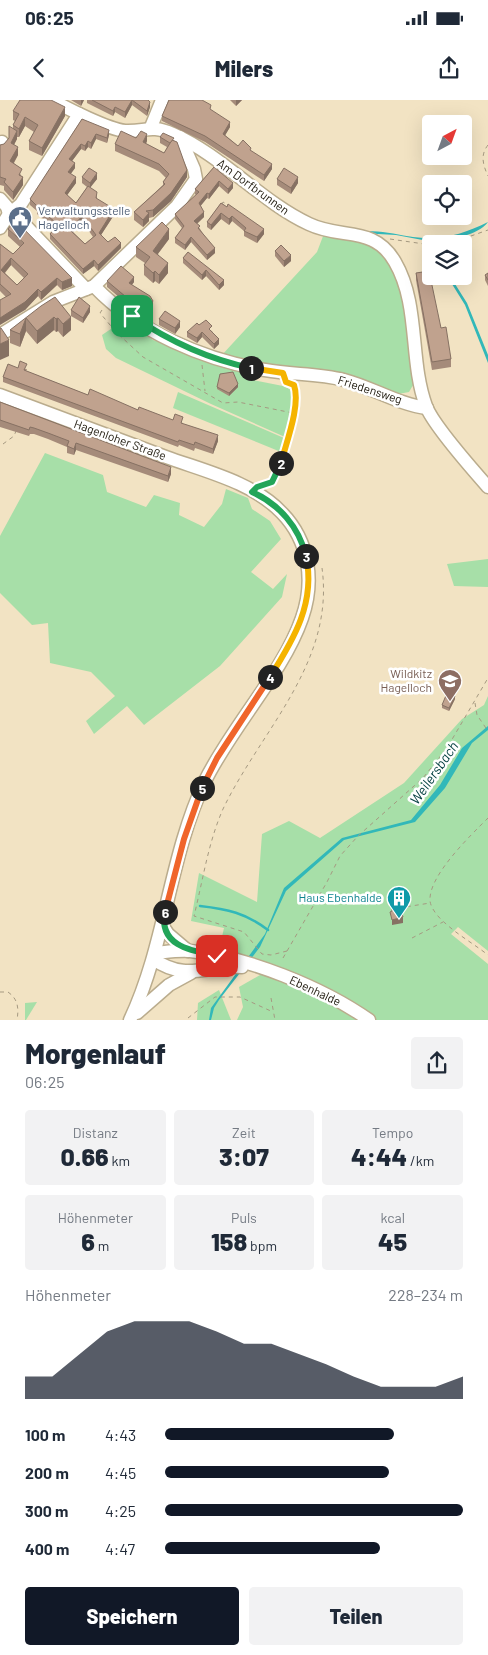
<!DOCTYPE html>
<html lang="de">
<meta charset="utf-8">
<style>
body{margin:0;font-family:Barlow,sans-serif;background:#f2f2f3;color:#1f2937;height:100vh;display:flex;flex-direction:column;font-size:19px;white-space:nowrap}
*{box-sizing:border-box;margin:0}
p{font-size:16px;color:#747a83}
.icon{flex:none;width:28px;height:28px;fill:none;stroke:currentColor;stroke-width:2;stroke-linecap:round;stroke-linejoin:round}
.map{position:relative;height:920px;overflow:hidden}
.drawer{display:flex;flex-direction:column;background:#fff;flex:1}
.drawer>*{flex:none}
.needle{width:32px;rotate:41deg}
.fabs{position:absolute;left:422px;top:15px;display:grid;gap:10px}
.fabs a{display:grid;place-items:center;width:50px;height:50px;border-radius:5px;background:#fff;box-shadow:0 5px 20px #0002;font-size:25px}
.pin{position:absolute;display:grid;place-items:center;width:42px;height:42px;color:#fff;margin:-21px;border-radius:10px;box-shadow:0 2px 8px #0006}
.km{position:absolute;width:25px;height:25px;margin:-12px;border-radius:50%;background:#222;color:#fff;font-size:14px;line-height:25px;text-align:center}
.round{display:grid;place-items:center;flex:none;width:52px;height:52px;border-radius:5px;background:#f2f2f3}
.overview{display:flex;align-items:center;justify-content:space-between;height:85px;padding:0 25px}
h1{font-size:28px;font-weight:800;line-height:38px}
.stats{display:grid;grid-template-columns:repeat(3,1fr);gap:8px;height:85px;padding:5px 25px}
.stats div{display:grid;align-content:center;border-radius:5px;background:#f2f2f3;text-align:center}
.stats b{font-size:25px;font-weight:800}
.stats small{font-size:14px;font-weight:400}
.stats p{font-size:14px}
.chart{height:140px;padding:10px 25px}
.chart p{display:flex;justify-content:space-between}
.chart svg{width:100%;height:90px;margin-top:5px;fill:#111827;opacity:.7}
.button{display:flex;gap:10px;margin-top:auto;padding:10px 25px}
.button a{flex:1;height:58px;border-radius:5px;background:#111827;color:#fff;font-size:20px;font-weight:800;line-height:58px;text-align:center}
.button a+a{background:#f2f2f3;color:#1f2937}
ul{padding:0 25px;list-style:none;font-size:16px}
li{display:grid;grid-template-columns:80px 60px 1fr;align-items:center;height:38px}
li i{height:12px;border-radius:6px;background:#111827}
.status{display:flex;justify-content:space-between;align-items:center;height:35px;padding:0 25px;background:#fff;direction:ltr}
.status svg{height:14px;fill:currentColor}
header{display:flex;justify-content:space-between;align-items:center;height:65px;padding:0 25px;background:#fff;font-size:22px;font-weight:800}
.map>svg:first-child{display:block}
</style>
<div class="status"><b>06:25</b><svg viewBox="0 0 49 12"><path d="M0 12V9h3v3zM5 12V6h3v6zM10 12V3h3v9zM15 12V0h3v12zM26 1h20v11H26zM47 4h2v5h-2z"/></svg></div>
<header><svg class="icon" aria-label="back" viewBox="0 0 24 24"><path d="M15 5l-7 7 7 7"/></svg>Milers<svg class="icon" aria-label="share" viewBox="0 0 24 24"><path d="M12 15V3M7 8l5-5 5 5M5 13v7h14v-7"/></svg></header>
<div class="map">
<svg width="488" height="920" viewBox="0 0 488 920">
<rect width="100%" height="100%" fill="#f2e3c3"/>
<g fill="#a7dfa8">
<polygon points="325,131 373,139 400,175 416,280 409,292 393,295 221,256 317,152"/>
<polygon points="124,220 153,240 247,270 248,279 283,286 294,291 285,337 211,304 116,258 106,249 102,235"/>
<polygon points="178,292 284,338 281,352 173,308"/>
<polygon points="45,353 103,375 107,392 146,407 154,395 180,403 179,415 204,427 222,404 226,389 248,398 252,409 270,421 281,439 251,472 273,489 287,474 282,497 220,566 144,625 127,606 94,634 86,621 115,596 91,572 50,563 48,523 32,525 0,493 0,436"/>
<polygon points="488,459 488,487 454,486 447,464"/>
<polygon points="488,596 488,851 458,827 451,834 488,864 488,920 375,920 342,895 306,878 263,862 218,854 224,828 191,821 199,773 257,802 262,734 289,721 320,738 404,683 462,619 484,605"/>
<polygon points="267,871 369,920 237,920 243,907 239,887"/>
<polygon points="219,890 231,920 197,920 198,903"/>
<polygon points="37,902 26,920 25,920 25,903"/>
</g>
<g fill="#32b8b9">
<path d="M488,122c-10,14 -38,17 -54,19l-3,7 -3,-7 -32,-6 -36,-2c15,-5 37,2 53,4 28,4 51,-3 75,-15z"/>
<polygon points="447,176 450,176 467,203 488,255 488,263 465,205"/>
<polygon points="488,626 488,630 472,643 445,688 415,722 344,740 286,791 260,847 219,900 214,908 211,920 209,920 211,908 265,834 284,788 342,738 411,720 440,685 462,648"/>
</g>
<g fill="none" stroke-linecap="round" stroke-linejoin="round">
<path stroke="#32b8b9" stroke-width="2.5" d="M200,806c27,3 46,7 68,24"/>
<g stroke="#baac8d" stroke-width="15">
<g id="minor">
<path d="M52,0c16,9 56,29 73,31 21,1 25,-7 48,3 50,22 87,67 136,90 33,16 65,1 86,38 25,43 14,98 31,144 7,19 47,64 62,81"/>
<polyline points="151,27 162,0"/>
<polyline points="0,45 2,42"/>
<polyline points="0,99 7,107 9,114"/>
<polyline points="9,114 21,104 79,14"/>
<polyline points="9,114 23,123 86,189"/>
<polyline points="0,128 9,114"/>
<path d="M94,186c44,46 110,74 171,84 27,5 53,3 79,10 27,7 56,25 83,28"/>
<polyline points="0,235 53,202 94,186 177,106 196,79 194,69 180,37"/>
<path d="M0,295c55,21 111,41 166,62 38,14 87,25 116,56 27,28 33,68 20,105 -19,55 -70,108 -97,163 -36,76 -39,163 -75,239"/>
<polyline points="162,825 168,834 188,851"/>
<path d="M155,853c11,-1 24,-3 35,-2 57,6 132,36 179,69"/>
<path d="M153,859c34,23 52,6 89,8"/>
<polyline points="137,913 169,885 191,873"/>
</g>
</g>
<g stroke="#a59981" stroke-width="1" stroke-dasharray="4 4" stroke-linecap="butt">
<path d="M488,45c-8,10 -5,20 0,31"/>
<polyline points="222,104 223,102 228,105"/>
<polyline points="390,139 431,145"/>
<polyline points="448,144 488,130"/>
<polyline points="102,210 100,213 116,232 143,257 223,303 238,302 293,313"/>
<polyline points="202,265 205,291"/>
<polyline points="3,344 14,336 16,331"/>
<path d="M265,385c4,-1 7,-2 10,-6 9,-12 26,-84 17,-94"/>
<polyline points="475,603 477,615 488,631"/>
<path d="M488,718c-17,17 -60,58 -58,83 1,8 9,17 15,22 13,12 29,21 43,32"/>
<polyline points="399,808 430,803"/>
<polyline points="412,838 443,822"/>
<path d="M287,851l-16,4 -9,-1 -18,-22 -50,-16c9,-36 14,-73 29,-107 38,-79 112,-146 99,-241"/>
<polyline points="283,858 327,782 340,756 358,736 423,678 447,648 488,578"/>
<path d="M0,892h8c10,7 11,16 9,28"/>
<polyline points="271,898 275,920"/>
<polyline points="188,918 215,897 240,897 273,912"/>
</g>
<use href="#minor" stroke="#fff" stroke-width="12"/>
</g>
<g fill="#a58b7a" fill-rule="evenodd">
<polygon points="71,0 84,0 81,6"/>
<polygon points="87,0 148,0 150,7 147,16 132,5 125,18 115,12 113,16 87,3"/>
<polygon points="230,0 242,0 236,6"/>
<polygon points="211,10 230,27 225,35 238,46 251,51 272,69 264,81 205,42 162,21 162,16"/>
<polygon points="13,11 65,16 42,56 29,50 29,41 34,32 25,26 19,37 17,37 17,39 14,44 18,55 14,63 22,77 23,85 13,100 4,90 4,86 0,85 0,45 4,44 9,39 13,28 13,25 15,21 13,20"/>
<path d="M82,19l27,16 -2,8 -11,-4 -5,10 -3,-2 -3,4 -4,-2 -9,12 3,7 -5,6 6,9 -9,12 9,8 11,-16 -5,-4v-6l15,2 -7,8 7,10v2l17,16 -13,20 7,7 13,6 -23,23 -4,-5 -11,8 -33,-35v-5l5,-6 -18,-14v-3l-7,-6v-6zM82,121l11,16 -8,7 -12,-12z"/>
<polygon points="160,37 174,40 187,77 171,101 153,117 149,118 149,121 143,127 134,120 134,112 163,85 163,82 166,78 159,71 115,51 115,44 136,38 147,41 146,44 164,53 167,47 160,43"/>
<polygon points="214,67 233,88 228,94 219,86 209,99 207,98 200,106 204,117 197,124 215,153 207,160 191,142 185,150 175,143 175,138 182,128 175,119 175,114 196,95 195,94 195,89"/>
<polygon points="277,79 298,83 291,94 277,85"/>
<polygon points="221,103 264,134 257,143 244,136 244,131 232,121 229,125 221,119 211,130 207,127 207,122"/>
<path d="M8,129l64,57 -10,4 -5,-5 -16,15 -3,-4 -13,14 -19,-13 -6,-6v-47l13,10 7,-7 -12,-11zM11,165l13,13 -7,7 -12,-12z"/>
<polygon points="169,139 158,154 168,173 159,184 155,181 153,183 144,175 144,165 145,163 136,157 136,147"/>
<polygon points="275,151 291,161 284,167 275,156"/>
<polygon points="188,152 224,185 219,190 206,176 202,180 183,163 183,158"/>
<polygon points="416,173 441,228 451,259 451,267 432,270 416,180"/>
<polygon points="488,173 488,186 485,180 485,175"/>
<polygon points="107,181 134,182 132,185 153,207 150,210 135,202 132,208 107,187"/>
<polygon points="55,197 71,230 63,237 58,231 56,232 54,230 37,244 26,231 20,247 10,243 10,230"/>
<polygon points="71,210 90,212 83,223 71,216"/>
<polygon points="159,219 180,227 175,234 159,225"/>
<polygon points="199,225 212,231 219,244 214,249 202,237 197,243 187,237 187,232"/>
<polygon points="18,268 27,269 26,271 88,295 183,323 183,324 218,341 213,354 195,348 194,351 179,345 178,347 3,282 3,277"/>
<polygon points="217,287 238,287 229,296 217,289"/>
<polygon points="0,302 171,374 168,382 76,350 74,355 67,353 67,347 48,339 34,334 30,334 29,336 0,327"/>
<polygon points="455,599 449,611 442,608 442,605"/>
</g>
<g fill="#867163">
<polygon points="81,0 84,0 81,6"/>
<polygon points="132,0 132,5 125,18 125,12"/>
<polygon points="236,0 242,0 236,6"/>
<polygon points="150,2 150,7 147,16 147,11"/>
<polygon points="65,7 65,16 42,56 42,48"/>
<polygon points="115,7 115,12 113,16 113,11"/>
<polygon points="25,17 25,26 19,37 19,29"/>
<polygon points="230,22 230,27 223,39 223,34"/>
<polygon points="109,30 109,35 107,43 107,38"/>
<polygon points="17,31 17,39 11,51 11,43"/>
<polygon points="96,34 96,39 91,49 91,43"/>
<polygon points="147,34 147,41 143,49 143,42"/>
<polygon points="88,41 88,47 85,51 85,46"/>
<polygon points="81,44 81,49 69,65 69,59"/>
<polygon points="18,47 18,55 10,69 10,61"/>
<polygon points="75,63 75,68 68,78 68,72"/>
<polygon points="272,64 272,69 264,81 264,75"/>
<polygon points="187,70 187,77 171,101 153,117 153,110"/>
<polygon points="97,73 97,79 90,88 90,83"/>
<polygon points="23,77 23,85 13,100 13,92"/>
<polygon points="76,77 76,83 65,98 65,93"/>
<polygon points="298,77 298,83 291,94 291,88"/>
<polygon points="219,81 219,86 209,99 209,94"/>
<polygon points="233,83 233,88 228,94 228,89"/>
<polygon points="207,93 207,98 199,108 199,103"/>
<polygon points="114,109 114,115 99,138 99,133"/>
<polygon points="204,112 204,117 194,126 194,121"/>
<polygon points="149,113 149,121 143,127 143,120"/>
<polygon points="221,113 221,119 211,130 211,125"/>
<polygon points="82,116 82,121 70,135 70,130"/>
<polygon points="232,116 232,121 229,125 229,119"/>
<polygon points="169,129 169,139 153,160 153,151"/>
<polygon points="264,129 264,134 257,143 257,137"/>
<polygon points="191,137 191,142 185,150 185,145"/>
<polygon points="121,143 121,148 98,171 98,165"/>
<polygon points="215,148 215,153 207,160 207,155"/>
<polygon points="291,155 291,161 284,167 284,161"/>
<polygon points="11,158 11,165 1,177 1,170"/>
<polygon points="94,160 94,166 83,174 83,169"/>
<polygon points="168,163 168,173 159,184 159,175"/>
<polygon points="206,170 206,176 202,180 202,175"/>
<polygon points="155,171 155,181 153,183 153,173"/>
<polygon points="134,177 134,182 129,188 129,183"/>
<polygon points="57,178 57,185 41,200 41,192"/>
<polygon points="72,178 72,186 62,190 62,182"/>
<polygon points="224,180 224,185 219,190 219,185"/>
<polygon points="38,189 38,196 25,210 0,225 0,218"/>
<polygon points="135,196 135,202 132,208 132,202"/>
<polygon points="153,201 153,207 150,210 150,205"/>
<polygon points="90,206 90,212 83,223 83,218"/>
<polygon points="54,217 54,230 37,244 37,231"/>
<polygon points="71,217 71,230 63,237 63,224"/>
<polygon points="26,218 26,231 20,247 20,234"/>
<polygon points="58,218 58,231 56,232 56,219"/>
<polygon points="180,221 180,227 175,234 175,228"/>
<polygon points="202,232 202,237 197,243 197,238"/>
<polygon points="219,239 219,244 214,249 214,244"/>
<polygon points="9,240 9,256 0,260 0,244"/>
<polygon points="238,284 238,287 229,296 229,293"/>
<polygon points="218,335 218,341 213,354 213,349"/>
<polygon points="76,343 76,350 74,355 74,349"/>
<polygon points="171,367 171,374 168,382 168,376"/>
<polygon points="455,596 455,599 449,611 449,608"/>
<polygon points="403,817 403,823 392,825 392,820"/>
</g>
<g fill="#c0a28e" stroke="#867163" fill-rule="evenodd">
<polygon points="20,0 51,0 65,7 42,48 29,41 38,25 25,17 19,29 13,25 19,14 13,11"/>
<polygon points="92,0 148,0 150,2 147,11 132,0 125,12 115,7 113,11"/>
<polygon points="169,0 202,0 211,5 210,9 230,22 223,34 238,46 243,40 251,48 250,50 272,64 264,75 205,36 162,16"/>
<path d="M82,19l27,11 -2,8 -11,-4 -5,9 -3,-2 -3,5 -4,-2 -12,15 6,4 -7,9 8,5 -11,16 11,10 12,-17 9,6 -1,6 18,11 -15,24 9,9 7,-5 6,6 -23,22 -4,-5 -11,9 -33,-35 8,-10 -21,-16 1,-1 -8,-8zM82,116l14,19 -11,9 -15,-14z"/>
<polygon points="9,26 17,31 11,43 18,47 10,61 22,69 19,75 23,77 13,92 4,82 6,79 0,77 0,45 4,44 9,38"/>
<polygon points="121,31 136,38 141,31 147,34 143,42 164,53 172,40 177,42 187,70 171,93 153,110 146,111 149,113 143,120 134,112 165,84 163,82 169,74 159,64 115,44"/>
<polygon points="163,33 174,38 170,43 160,37"/>
<polygon points="214,67 233,83 228,89 219,81 209,94 207,93 199,103 204,112 194,121 200,126 198,128 215,148 207,155 191,137 185,145 175,138 184,126 175,114 199,92 195,89"/>
<polygon points="89,68 97,73 90,83 82,77"/>
<polygon points="284,68 298,77 291,88 277,79"/>
<polygon points="221,103 227,107 228,104 264,129 257,137 244,131 246,128 232,116 229,119 221,113 211,125 207,122"/>
<path d="M15,120l57,58 -10,4 -5,-4 -16,14 -3,-3 -13,13 -25,16v-18l11,-6 -11,-10v-40l13,10 11,-11 -16,-14zM11,158l17,16 -11,11 -16,-15z"/>
<polygon points="162,122 169,129 153,151 168,163 159,175 155,171 153,173 144,165 150,157 136,147"/>
<polygon points="281,145 291,155 284,161 275,151"/>
<polygon points="188,152 224,180 219,185 206,170 202,175 183,158"/>
<polygon points="121,166 134,177 129,183 150,196 153,201 150,205 135,196 132,202 107,181"/>
<polygon points="429,171 441,228 446,227 451,259 432,262 416,173"/>
<polygon points="488,173 488,180 485,175"/>
<polygon points="55,197 71,217 63,224 58,218 56,219 54,217 37,231 26,218 20,234 10,230 41,206"/>
<polygon points="79,197 90,206 83,218 71,210"/>
<polygon points="165,211 180,221 175,228 159,219"/>
<polygon points="206,220 212,226 209,229 219,239 214,244 202,232 197,238 187,232 197,223 199,225"/>
<polygon points="0,228 1,228 9,240 0,244"/>
<polygon points="20,261 27,264 24,270 88,295 90,289 138,310 139,307 173,320 175,314 183,317 181,323 218,335 213,349 195,342 194,345 179,340 178,342 3,277 8,264 18,268"/>
<polygon points="233,272 238,284 229,293 217,287 220,274"/>
<polygon points="0,302 171,367 168,376 76,343 74,349 67,346 69,341 48,333 34,328 30,327 29,330 0,320"/>
<polygon points="447,593 455,596 449,608 442,605"/>
<polygon points="400,807 403,817 392,820 390,812 392,811 392,808"/>
</g>
<g fill="none" stroke-linecap="round" stroke-linejoin="round">
<g stroke="#fff" stroke-width="10">
<path id="split-1" d="M132,216c37,25 75,43 119,52"/>
</g>
<g stroke="#fff" stroke-width="10">
<path id="split-2" d="M251,268l32,5 3,9 8,3c7,20 -8,58 -13,78"/>
</g>
<g stroke="#fff" stroke-width="10">
<path id="split-3" d="M281,363l-9,19 -15,5 -5,5c27,12 47,35 54,64"/>
</g>
<g stroke="#fff" stroke-width="10">
<path id="split-4" d="M270,577c24,-38 46,-75 36,-121"/>
</g>
<g stroke="#fff" stroke-width="10">
<polyline id="split-5" points="202,688 217,658 270,577"/>
</g>
<g stroke="#fff" stroke-width="10">
<polyline id="split-6" points="165,812 184,739 202,688"/>
</g>
<g stroke="#fff" stroke-width="10">
<path id="split-7" d="M165,812c-7,34 27,39 52,44"/>
</g>
<use href="#split-1" stroke="#22a559" stroke-width="6"/>
<use href="#split-2" stroke="#f5b400" stroke-width="6"/>
<use href="#split-3" stroke="#22a559" stroke-width="6"/>
<use href="#split-4" stroke="#f5b400" stroke-width="6"/>
<use href="#split-5" stroke="#f0652b" stroke-width="6"/>
<use href="#split-6" stroke="#f0652b" stroke-width="6"/>
<use href="#split-7" stroke="#22a559" stroke-width="6"/>
</g>
<defs>
<g id="civic-pin" transform="scale(1.25)"><path d="M0 17L-7.5 6A9.5 9.5 0 1 1 7.5 6Z" fill="#5c6f8a" stroke="#fff"/><path d="M-.6-6.5H3V-4.5H.6V-3L4-1V1h2V6H-6V1h2V-1L-.6-3ZM-1.2 2.5V6h2.4V2.5Z" fill="#fff"/></g>
<g id="school-pin" transform="scale(1.25)"><path d="M0 17L-7.5 6A9.5 9.5 0 1 1 7.5 6Z" fill="#8d6e63" stroke="#fff"/><path d="M0-5L7-2L0 1L-7-2ZM-4 1L0 2.5L4 1V4Q0 6-4 4Z" fill="#fff"/></g>
<g id="building-pin" transform="scale(1.25)"><path d="M0 17L-7.5 6A9.5 9.5 0 1 1 7.5 6Z" fill="#0f9aa8" stroke="#fff"/><path d="M-4-6H4V6H1V3H-1V6H-4ZM-2.5-4.3h1.7v1.8h-1.7ZM.8-4.3h1.7v1.8H.8ZM-2.5-1h1.7V.8h-1.7ZM.8-1h1.7V.8H.8Z" fill="#fff"/></g>
</defs>
<g fill-rule="evenodd">
<use href="#civic-pin" x="20" y="118"/>
<use href="#school-pin" x="450" y="581"/>
<use href="#building-pin" x="399" y="798"/>
</g>
<g text-anchor="middle" stroke-width="5" stroke-linejoin="round" paint-order="stroke">
<g font-size="12" fill="#1c170b" stroke="#fff">
<text transform="translate(253 87) rotate(36)" y="4">Am Dorfbrunnen</text>
<text transform="translate(370 290) rotate(18)" y="4">Friedensweg</text>
<text transform="translate(120 340) rotate(20)" y="4">Hagenloher Straße</text>
<text transform="translate(315 891) rotate(25)" y="4">Ebenhalde</text>
</g>
<g font-size="12" fill="#4e5e75" stroke="#fff" text-anchor="start">
<text x="38" y="115">Verwaltungsstelle<tspan x="38" dy="14">Hagelloch</tspan></text>
</g>
<g font-size="12" fill="#785e54" stroke="#fff" text-anchor="end">
<text x="432" y="578">Wildkitz<tspan x="432" dy="14">Hagelloch</tspan></text>
</g>
<g font-size="12" fill="#0d838f" stroke="#fff" text-anchor="end">
<text x="382" y="802">Haus Ebenhalde</text>
</g>
<g font-size="14" font-style="italic" fill="#003d3e" stroke="#fff">
<text transform="translate(434 673) rotate(-55)" y="5">Weilersbach</text>
</g>
</g>
</svg>
<div class="fabs">
<a><svg class="needle" viewBox="-14 -14 28 28"><path d="M0-13l5 13h-10z" fill="#e53935"/><path d="M0 13l5-13h-10z" fill="#747a83"/></svg></a>
<a><svg class="icon" aria-label="locate" viewBox="0 0 24 24"><circle cx="12" cy="12" r="6"/><path d="M12 2v4M12 18v4M2 12h4M18 12h4"/></svg></a>
<a><svg class="icon" aria-label="layers" viewBox="0 0 24 24"><path d="M12 4l9 5-9 5-9-5zM3 14l9 5 9-5"/></svg></a>
</div>
<div class="pin" style="left:132px;top:216px;background:#1e9e55"><svg class="icon" aria-label="arrive" viewBox="0 0 24 24"><path d="M6 21V4h12l-3 4 3 4H6"/></svg></div>
<div class="pin" style="left:217px;top:856px;background:#d93025"><svg class="icon" aria-label="check" viewBox="0 0 24 24"><path d="M5 12l5 5 9-10"/></svg></div>
<b class="km" style="left:251px;top:268px">1</b>
<b class="km" style="left:281px;top:363px">2</b>
<b class="km" style="left:306px;top:456px">3</b>
<b class="km" style="left:270px;top:577px">4</b>
<b class="km" style="left:202px;top:688px">5</b>
<b class="km" style="left:165px;top:812px">6</b>
</div>
<section class="drawer">
<div class="overview"><div><h1>Morgenlauf</h1><p>06:25</p></div><a class="round"><svg class="icon" aria-label="share" viewBox="0 0 24 24"><path d="M12 15V3M7 8l5-5 5 5M5 13v7h14v-7"/></svg></a></div>
<div class="stats">
<div><p>Distanz</p><b>0.66<small> km</small></b></div>
<div><p>Zeit</p><b>3:07</b></div>
<div><p>Tempo</p><b>4:44<small> /km</small></b></div>
</div>
<div class="stats">
<div><p>Höhenmeter</p><b>6<small> m</small></b></div>
<div><p>Puls</p><b>158<small> bpm</small></b></div>
<div><p>kcal</p><b>45</b></div>
</div>
<div class="chart"><p><span>Höhenmeter</span>228–234 m</p>
<svg viewBox="0 0 160 44" preserveAspectRatio="none"><path d="M0 44V33L10 33L20 22L30 11L40 6L50 6L60 6L70 11L80 17L90 17L100 22L110 27L120 33L130 38L140 38L150 38L160 33V44z"/></svg>
</div>
<ul>
<li><b>100 m</b>4:43<i style="width:77%"></i></li>
<li><b>200 m</b>4:45<i style="width:75%"></i></li>
<li><b>300 m</b>4:25<i style="width:100%"></i></li>
<li><b>400 m</b>4:47<i style="width:72%"></i></li>
</ul>
<div class="button"><a>Speichern</a><a>Teilen</a></div>
</section>
